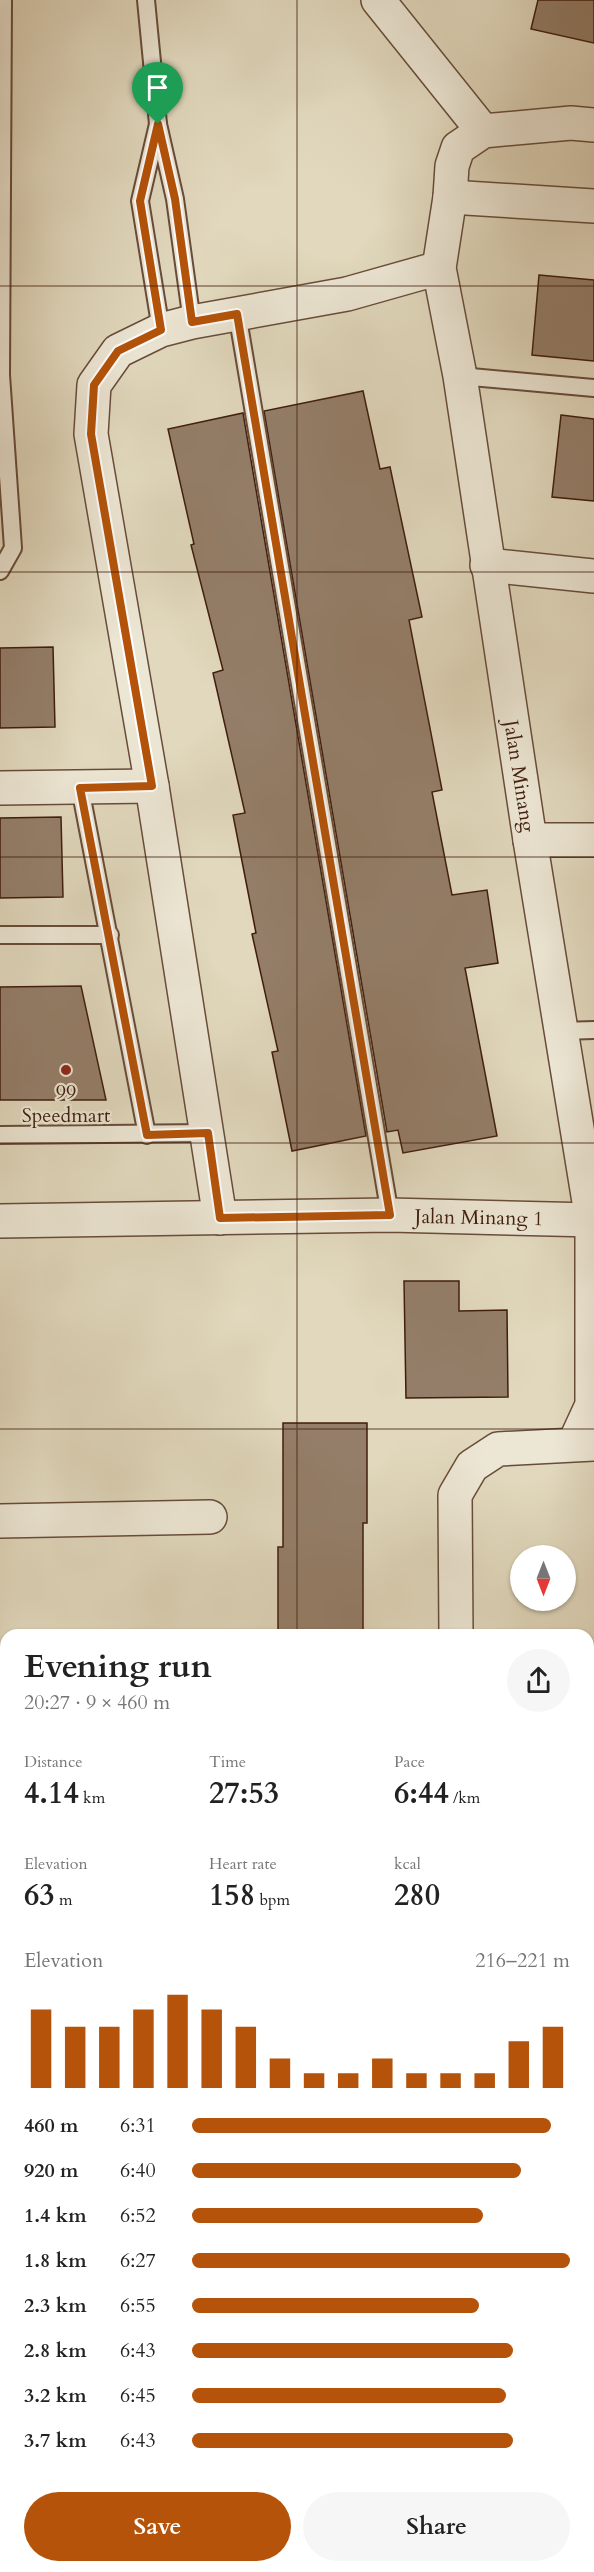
<!DOCTYPE html>
<meta charset="utf-8">
<style>
body{margin:0;font-family:Cardo,serif;background:#f6f6f6;color:#222;height:100vh;display:flex;flex-direction:column;font-size:22px;white-space:nowrap}
*{box-sizing:border-box;margin:0}
p{font-size:20px;color:#767676}
.icon{flex:none;width:33px;height:33px;fill:none;stroke:currentColor;stroke-width:2;stroke-linecap:round;stroke-linejoin:round}
.map{position:relative;flex:1;overflow:hidden}
.panel{position:absolute;left:0px;top:1629px;width:594px;height:944px;display:flex;flex-direction:column;background:#fff;border-radius:18px 18px 0 0;box-shadow:0 2px 4px #0004}
.panel>*{flex:none}
.needle{width:39px;rotate:180deg}
.tools{position:absolute;left:510px;top:1545px;display:grid;gap:12px}
.tools a{display:grid;place-items:center;width:66px;height:66px;border-radius:50%;background:#fff;box-shadow:0 2px 4px #0004;font-size:30px}
.pin{position:absolute;display:grid;place-items:center;width:51px;height:51px;color:#fff;margin:-62px -26px;border-radius:50% 50% 50% 0;rotate:-45deg;box-shadow:0 0 6px #0007}
.pin .icon{rotate:45deg}
.round{display:grid;place-items:center;flex:none;width:63px;height:63px;border-radius:32px;background:#f6f6f6}
.overview{display:flex;align-items:center;justify-content:space-between;height:102px;padding:0 24px}
h1{font-size:33px;font-weight:700;line-height:45px}
.stats{display:grid;grid-template-columns:repeat(3,1fr);gap:9px;height:102px;padding:6px 24px}
.stats div{display:grid;align-content:center}
.stats b{font-size:30px;font-weight:700}
.stats small{font-size:16px;font-weight:400}
.stats p{font-size:16px}
.chart{height:168px;padding:12px 24px}
.chart p{display:flex;justify-content:space-between}
.chart svg{width:100%;height:108px;margin-top:6px;stroke:#b45309;stroke-width:6}
.primary-button{display:flex;gap:12px;margin-top:auto;padding:12px 24px}
.primary-button a{flex:1;height:69px;border-radius:36px;background:#b45309;color:#fff;font-size:24px;font-weight:700;line-height:69px;text-align:center}
.primary-button a+a{background:#f6f6f6;color:#222}
ul{padding:0 24px;list-style:none;font-size:20px}
li{display:grid;grid-template-columns:96px 72px 1fr;align-items:center;height:45px}
li i{height:15px;border-radius:8px;background:#b45309}
.map>svg:first-child{display:block}
</style>
<div class="map">
<svg width="594" height="2572" viewBox="0 0 594 2572">
<rect width="100%" height="100%" fill="#e1d8bd"/>
<filter id="stains"><feTurbulence type="fractalNoise" baseFrequency=".00333" numOctaves="4"/><feColorMatrix values="0 0 0 0 .2 0 0 0 0 .09 0 0 0 0 .02 0 0 0 .5 -.17"/></filter>
<radialGradient id="worn" r=".72"><stop offset=".6" stop-color="#630" stop-opacity="0"/><stop offset="1" stop-color="#630" stop-opacity=".3"/></radialGradient>
<g fill="#947e69" stroke="#401d0e" stroke-width="1.5">
<polygon points="538,0 594,0 594,43 531,29"/>
<polygon points="539,275 594,280 594,361 532,355"/>
<polygon points="363,391 380,469 390,467 422,617 409,620 442,790 432,792 452,895 487,890 498,963 465,968 497,1136 403,1153 398,1130 387,1132 264,411"/>
<polygon points="243,413 366,1136 292,1151 272,1052 278,1051 252,934 256,933 233,815 245,813 213,673 223,670 191,545 194,544 168,429"/>
<polygon points="561,415 594,419 594,501 552,497"/>
<polygon points="53,647 55,727 0,728 0,648"/>
<polygon points="61,817 63,897 0,898 0,818"/>
<polygon points="81,986 106,1100 0,1100 0,987"/>
<polygon points="404,1281 459,1281 459,1311 507,1310 508,1397 406,1398"/>
<polygon points="283,1423 367,1423 367,1523 363,1523 363,1635 278,1635 278,1547 283,1547"/>
</g>
<g fill="none" stroke-linecap="round" stroke-linejoin="round">
<g stroke="#684c3a" stroke-width="20">
<g id="lane">
<polyline points="146,0 158,124"/>
<polyline points="237,313 390,1215"/>
<polyline points="161,330 140,201 158,124 175,199 192,322"/>
<polyline points="460,376 594,388"/>
<polyline points="0,571 13,548 1,375 3,0"/>
<polyline points="80,788 147,1135"/>
<polyline points="0,935 110,935"/>
<polyline points="561,1031 594,1030"/>
<polyline points="0,1135 208,1133"/>
</g>
</g>
<g stroke="#684c3a" stroke-width="36">
<g id="street">
<polyline points="378,0 483,131"/>
<polyline points="450,197 594,206"/>
<polyline points="487,565 594,576"/>
<polyline points="0,788 152,786"/>
<polyline points="530,840 594,840"/>
<polyline points="220,1218 152,786 91,434 94,385 118,351 161,330 192,322 347,294 439,268"/>
<polyline points="0,1221 390,1215 594,1220"/>
<polyline points="574,1444 592,1405 592,1220 530,840 460,376 439,268 450,197 452,166 458,148 483,131 571,123 594,125"/>
<polyline points="0,1521 210,1517"/>
<polyline points="456,1635 455,1495 472,1466 498,1449 594,1444"/>
<polyline points="588,1810 594,1810"/>
<polyline points="0,1838 6,1838"/>
<polyline points="588,2124 594,2124"/>
<polyline points="0,2135 6,2135"/>
</g>
</g>
<use href="#lane" stroke="#ece6d4" stroke-width="16"/>
<use href="#street" stroke="#ece6d4" stroke-width="33"/>
</g>
<g fill="none" stroke-linecap="round" stroke-linejoin="round">
<g stroke="#fff" stroke-width="12">
<polygon id="route" points="158,124 175,199 192,322 237,314 390,1215 220,1218 208,1133 147,1135 80,788 152,786 91,434 94,385 118,351 161,330 140,201"/>
</g>
<use href="#route" stroke="#b45309" stroke-width="8"/>
</g>
<path fill="none" stroke="#401d0e" stroke-width="1.5" stroke-opacity="0.55" d="M297,0v1635M0,286h594M0,572h594M0,857h594M0,1143h594M0,1429h594M0,1715h6M588,1715h6M0,2000h6M588,2000h6M0,2286h6M588,2286h6M297,2566v6"/>
<circle fill="#8f2418" stroke="#ece6d4" stroke-width="2" cx="66" cy="1070" r="6"/>
<g text-anchor="middle" stroke-width="4.5" stroke-linejoin="round" paint-order="stroke">
<g font-size="20" fill="#401d0e" stroke="#ece6d4">
<text transform="translate(520 776) rotate(81)" y="7">Jalan Minang</text>
<text transform="translate(479 1217) rotate(1)" y="7">Jalan Minang 1</text>
</g>
<g font-size="20" fill="#401d0e" stroke="#ece6d4">
<text x="66" y="1099">99<tspan x="66" dy="23">Speedmart</tspan></text>
</g>
</g>
<rect width="100%" height="100%" filter="url(#stains)"/>
<rect width="100%" height="100%" fill="url(#worn)"/>
</svg>
<div class="tools">
<a><svg class="needle" viewBox="-14 -14 28 28"><path d="M0-13l5 13h-10z" fill="#e53935"/><path d="M0 13l5-13h-10z" fill="#767676"/></svg></a>
</div>
<div class="pin" style="left:158px;top:124px;background:#1e9e55"><svg class="icon" aria-label="arrive" viewBox="0 0 24 24"><path d="M6 21V4h12l-3 4 3 4H6"/></svg></div>
<section class="panel">
<div class="overview"><div><h1>Evening run</h1><p>20:27 · 9 × 460 m</p></div><a class="round"><svg class="icon" aria-label="share" viewBox="0 0 24 24"><path d="M12 15V3M7 8l5-5 5 5M5 13v7h14v-7"/></svg></a></div>
<div class="stats">
<div><p>Distance</p><b>4.14<small> km</small></b></div>
<div><p>Time</p><b>27:53</b></div>
<div><p>Pace</p><b>6:44<small> /km</small></b></div>
</div>
<div class="stats">
<div><p>Elevation</p><b>63<small> m</small></b></div>
<div><p>Heart rate</p><b>158<small> bpm</small></b></div>
<div><p>kcal</p><b>280</b></div>
</div>
<div class="chart"><p><span>Elevation</span>216–221 m</p>
<svg viewBox="0 0 160 44" preserveAspectRatio="none"><path d="M5 44V12M15 44V19M25 44V19M35 44V12M45 44V6M55 44V12M65 44V19M75 44V32M85 44V38M95 44V38M105 44V32M115 44V38M125 44V38M135 44V38M145 44V25M155 44V19"/></svg>
</div>
<ul>
<li><b>460 m</b>6:31<i style="width:95%"></i></li>
<li><b>920 m</b>6:40<i style="width:87%"></i></li>
<li><b>1.4 km</b>6:52<i style="width:77%"></i></li>
<li><b>1.8 km</b>6:27<i style="width:100%"></i></li>
<li><b>2.3 km</b>6:55<i style="width:76%"></i></li>
<li><b>2.8 km</b>6:43<i style="width:85%"></i></li>
<li><b>3.2 km</b>6:45<i style="width:83%"></i></li>
<li><b>3.7 km</b>6:43<i style="width:85%"></i></li>
</ul>
<div class="primary-button"><a>Save</a><a>Share</a></div>
</section>
</div>
